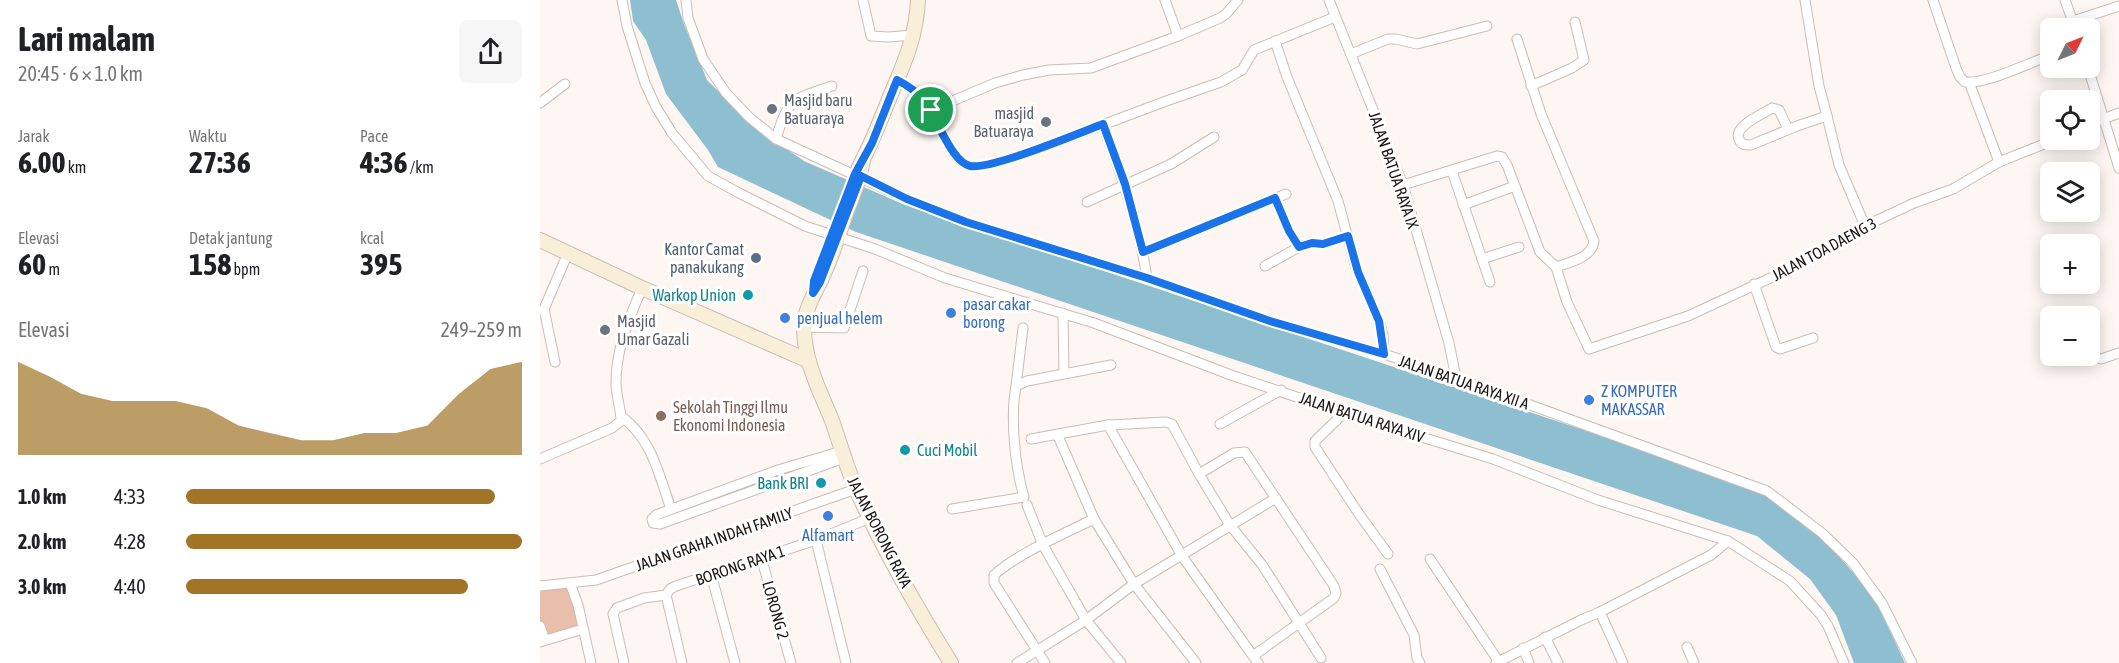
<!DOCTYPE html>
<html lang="id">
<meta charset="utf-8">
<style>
body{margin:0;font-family:"Asap Condensed",sans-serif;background:#f6f6f6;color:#202124;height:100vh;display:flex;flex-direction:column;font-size:22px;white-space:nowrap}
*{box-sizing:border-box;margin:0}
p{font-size:20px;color:#757577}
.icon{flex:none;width:33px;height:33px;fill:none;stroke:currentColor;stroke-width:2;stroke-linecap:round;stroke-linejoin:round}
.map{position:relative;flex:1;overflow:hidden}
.sheet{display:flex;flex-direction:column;background:#fff;width:540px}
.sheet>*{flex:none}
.needle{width:39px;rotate:47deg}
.fabs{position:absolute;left:1500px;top:18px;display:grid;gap:12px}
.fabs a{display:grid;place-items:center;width:60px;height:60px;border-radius:9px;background:#fff;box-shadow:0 3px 15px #0003;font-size:30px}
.pin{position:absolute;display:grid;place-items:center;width:51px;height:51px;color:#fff;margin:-26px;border:3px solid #fff;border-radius:50%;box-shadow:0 2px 6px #0007}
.round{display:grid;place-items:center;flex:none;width:63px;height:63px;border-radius:9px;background:#f6f6f6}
.overview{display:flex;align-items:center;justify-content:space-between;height:102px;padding:0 18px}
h1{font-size:33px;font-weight:700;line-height:45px}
.metrics{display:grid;grid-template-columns:repeat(3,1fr);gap:9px;height:102px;padding:6px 18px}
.metrics div{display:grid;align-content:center}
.metrics b{font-size:30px;font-weight:700}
.metrics small{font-size:16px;font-weight:400}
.metrics p{font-size:16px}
.chart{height:168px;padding:12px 18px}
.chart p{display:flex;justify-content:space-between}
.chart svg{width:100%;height:108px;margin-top:6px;fill:#a27426;opacity:.7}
ul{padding:0 18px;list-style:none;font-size:20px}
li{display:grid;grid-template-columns:96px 72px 1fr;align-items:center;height:45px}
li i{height:15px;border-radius:8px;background:#a27426}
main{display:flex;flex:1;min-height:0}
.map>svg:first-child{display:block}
</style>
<main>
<section class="sheet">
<div class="overview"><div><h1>Lari malam</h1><p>20:45 · 6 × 1.0 km</p></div><a class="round"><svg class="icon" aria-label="share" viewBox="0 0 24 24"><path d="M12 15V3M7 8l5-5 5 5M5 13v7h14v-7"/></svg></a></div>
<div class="metrics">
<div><p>Jarak</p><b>6.00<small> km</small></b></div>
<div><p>Waktu</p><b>27:36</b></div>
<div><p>Pace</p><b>4:36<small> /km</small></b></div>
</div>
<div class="metrics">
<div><p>Elevasi</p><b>60<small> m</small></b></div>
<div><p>Detak jantung</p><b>158<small> bpm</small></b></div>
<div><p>kcal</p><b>395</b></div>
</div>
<div class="chart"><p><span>Elevasi</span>249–259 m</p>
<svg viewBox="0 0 160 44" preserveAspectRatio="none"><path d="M0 44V6L10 12L20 19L30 22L40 22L50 22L60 25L70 32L80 35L90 38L100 38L110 35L120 35L130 32L140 19L150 9L160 6V44z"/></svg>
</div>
<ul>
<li><b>1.0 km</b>4:33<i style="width:92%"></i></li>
<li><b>2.0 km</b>4:28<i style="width:100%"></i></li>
<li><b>3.0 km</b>4:40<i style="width:84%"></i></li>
</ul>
</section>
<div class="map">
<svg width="1579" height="663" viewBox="0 0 1579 663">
<rect width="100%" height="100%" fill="#fdf6f2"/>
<polygon fill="#e9beaa" points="30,583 43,629 5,640 0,626 0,586"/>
<polygon fill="#8ebfd1" points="90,0 136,0 144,24 167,80 211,124 264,161 365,205 1219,488 1286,541 1334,597 1365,663 1314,663 1296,615 1270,579 1217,536 316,232 178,167 168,150 126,94 106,40 93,21"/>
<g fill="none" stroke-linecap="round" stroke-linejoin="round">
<g stroke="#cdbcb4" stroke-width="11">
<g id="street">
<polyline points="82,0 87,26 105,83 116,107 132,133 168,176 199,193 265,226 335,249 405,278 554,323 691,375 804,413 953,459 1058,500 1188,541 1250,581 1281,615 1288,626 1304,663"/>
<polyline points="146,0 148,18 163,59 186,93 209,117 236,139 367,199 426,222 607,278 730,321 844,354 916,378 1227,491 1282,533 1313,563 1342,603 1372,663"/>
<polyline points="323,0 331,36 348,37 374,35"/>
<polyline points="625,0 638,36"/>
<polyline points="789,0 863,185 909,343 916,378"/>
<polyline points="1265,0 1279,86 1287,116"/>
<path d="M1393,0l23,68 4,9 5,5c23,2 62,-19 85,-26"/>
<polyline points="1525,0 1535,28"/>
<polyline points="1533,21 1579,6"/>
<path d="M977,39l24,75 53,127c-2,17 -24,21 -38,26"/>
<polyline points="735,41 747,77 798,201 815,264 839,321 843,335 844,354"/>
<polyline points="811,54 848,39 856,39 877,44 947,26"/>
<polyline points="1548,68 1579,168"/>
<path d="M357,80c9,5 19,10 26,18 14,16 25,62 46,68 19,5 121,-37 144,-45 36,-14 72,-27 108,-39l21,-12 12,-20 81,-33"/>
<polyline points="1429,82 1459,162"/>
<polyline points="991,86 1032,68 1044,60 1035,22"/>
<polyline points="0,103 25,84"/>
<polyline points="391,110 455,83 483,75 509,70 551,68 638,36 680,18 686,14 698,0"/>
<polyline points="1550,124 1579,113"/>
<path d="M563,125c18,49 36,100 44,153"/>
<path d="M1248,129l-9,-19 -7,-2c-9,6 -39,18 -33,31 2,6 6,6 12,6l46,-19 30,-10 12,49 26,61"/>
<path d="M236,139c12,-41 17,-40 56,-53"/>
<polyline points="912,171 950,282"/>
<polyline points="863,185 957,156 962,157 967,165 1000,252 1016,267 1027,302 1049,349 1148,316 1239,274 1325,226 1374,203 1413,189 1459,162 1514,140"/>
<polyline points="735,198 749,231 759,247 773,243 783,244 808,236"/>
<polyline points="547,202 631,164 674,137"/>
<polyline points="923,205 975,186"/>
<polyline points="603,252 746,194"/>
<polyline points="942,259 979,247"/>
<polyline points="725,266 759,247"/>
<polyline points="1214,284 1236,347 1240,349 1273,338"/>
<polyline points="523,313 524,374"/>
<polyline points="264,327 304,328 323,271"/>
<polyline points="1561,359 1579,353"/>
<polyline points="15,362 4,309 28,253"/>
<polyline points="476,386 483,328"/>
<polyline points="804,413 775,441 775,447 819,514 848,554"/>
<path d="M82,417c30,22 37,58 49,92"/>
<polyline points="680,424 741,390"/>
<polyline points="568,425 642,556 718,663"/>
<polyline points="518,436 554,519 594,584 656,663"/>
<polyline points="491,439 568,425 626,422 632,424 659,474 690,525 723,566 781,658"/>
<polyline points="302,451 238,470 116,515 112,519 113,523 120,524 304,458"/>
<path d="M0,459l72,-31 9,-7c0,-13 -5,-25 -5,-38 0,-35 13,-64 26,-95"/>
<polyline points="659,474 694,453 705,452 794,586 796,593 794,598 713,656"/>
<polyline points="487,505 503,545 546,620 581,663"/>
<path d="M412,509l72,-12c-9,-31 -14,-79 -8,-111l11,-5 84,-16"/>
<polyline points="276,540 306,663"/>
<polyline points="221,557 251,663"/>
<polyline points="890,559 959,662"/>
<polyline points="840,569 874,635 877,658 880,663"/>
<polyline points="171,574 195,663"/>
<polyline points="30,583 38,605 51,663"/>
<polyline points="0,586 56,580 316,489"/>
<polyline points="126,595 142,663"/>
<polyline points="1060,612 1083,663"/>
<polyline points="0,626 5,640"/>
<polyline points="1005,637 1018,663"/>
<polyline points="0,642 43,629"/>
<polyline points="1147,647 1154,663"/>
<polyline points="983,648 989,663"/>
<polyline points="84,663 73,614 77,608 104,598 126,595 130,589 136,586 276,540 330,518"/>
<polyline points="477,663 546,620 594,584 736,498"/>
<path d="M505,663l-51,-80v-8c23,-21 71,-42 100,-56"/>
<polyline points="956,663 1041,620 1060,612 1171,555 1188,541"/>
</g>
</g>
<g stroke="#cdbcb4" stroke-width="16">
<g id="secondary">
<path d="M323,160c-3,20 -11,37 -18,56 -7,21 -14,44 -24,64 -6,13 -13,23 -16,38 -5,34 13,69 26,100 9,24 15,49 26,73 26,59 60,117 94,172"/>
<path d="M319,167c12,-22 21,-45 30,-68 15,-36 27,-60 29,-99"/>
<polyline points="0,240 102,288 269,361"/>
</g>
</g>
<use href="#street" stroke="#fff" stroke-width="9"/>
<use href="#secondary" stroke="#f9efd9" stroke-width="14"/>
</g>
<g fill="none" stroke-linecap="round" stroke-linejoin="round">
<g stroke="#fff" stroke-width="12">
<path id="route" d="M357,80c26,13 32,26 44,51 6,11 16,32 29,35 21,4 109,-33 133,-42l22,60 18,68 132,-54 14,33 10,16 13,-4 11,1 25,-8 10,36 21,49 5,33 -114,-33 -123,-43 -181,-56 -59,-23 -46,-23 -41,106 -7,11 1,-12 41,-107 17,-31z"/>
</g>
<use href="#route" stroke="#1a73e8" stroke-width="8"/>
</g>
<g fill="#6b7280" stroke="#fff" stroke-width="2">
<circle cx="232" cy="109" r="6"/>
<circle cx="506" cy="122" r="6"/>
<circle cx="65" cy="330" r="6"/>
</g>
<circle fill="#5c6f8a" stroke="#fff" stroke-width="2" cx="216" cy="258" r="6"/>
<g fill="#0f9aa8" stroke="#fff" stroke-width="2">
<circle cx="208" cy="295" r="6"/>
<circle cx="365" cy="450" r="6"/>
<circle cx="281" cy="483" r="6"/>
</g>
<g fill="#3f7fe0" stroke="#fff" stroke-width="2">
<circle cx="411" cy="313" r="6"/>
<circle cx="245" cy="318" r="6"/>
<circle cx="1049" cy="400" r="6"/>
<circle cx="288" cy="516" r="6"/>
</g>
<circle fill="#8d6e63" stroke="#fff" stroke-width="2" cx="121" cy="416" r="6"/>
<g text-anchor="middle" stroke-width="6" stroke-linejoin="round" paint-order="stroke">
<g font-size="16" fill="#5b616d" stroke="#fff" text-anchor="start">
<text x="244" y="106">Masjid baru<tspan x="244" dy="18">Batuaraya</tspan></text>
<text x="494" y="119" text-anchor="end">masjid<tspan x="494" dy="18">Batuaraya</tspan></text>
<text x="77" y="327">Masjid<tspan x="77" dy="18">Umar Gazali</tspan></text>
</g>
<g font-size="16" fill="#1d1714" stroke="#fff">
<text transform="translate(854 170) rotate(71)" y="6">JALAN BATUA RAYA IX</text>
<text transform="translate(1284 249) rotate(-28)" y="6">JALAN TOA DAENG 3</text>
<text transform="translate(924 382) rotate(19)" y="6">JALAN BATUA RAYA XII A</text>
<text transform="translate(822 417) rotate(18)" y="6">JALAN BATUA RAYA XIV</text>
<text transform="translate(340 532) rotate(63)" y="6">JALAN BORONG RAYA</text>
<text transform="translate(174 539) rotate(-19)" y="6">JALAN GRAHA INDAH FAMILY</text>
<text transform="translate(200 565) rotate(-19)" y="6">BORONG RAYA 1</text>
<text transform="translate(236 610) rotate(74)" y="6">LORONG 2</text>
</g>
<g font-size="16" fill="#4e5e75" stroke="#fff" text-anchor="end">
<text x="204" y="255">Kantor Camat<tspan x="204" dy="18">panakukang</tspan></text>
</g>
<g font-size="16" fill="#0d838f" stroke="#fff" text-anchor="end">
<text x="196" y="301">Warkop Union</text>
<text x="377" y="456" text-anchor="start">Cuci Mobil</text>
<text x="269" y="489">Bank BRI</text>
</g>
<g font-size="16" fill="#366cbe" stroke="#fff" text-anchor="start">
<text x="423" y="310">pasar cakar<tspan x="423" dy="18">borong</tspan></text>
<text x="257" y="324">penjual helem</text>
<text x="1061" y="397">Z KOMPUTER<tspan x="1061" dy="18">MAKASSAR</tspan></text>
<text x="288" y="541" text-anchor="middle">Alfamart</text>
</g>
<g font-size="16" fill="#785e54" stroke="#fff" text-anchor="start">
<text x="133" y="413">Sekolah Tinggi Ilmu<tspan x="133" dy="18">Ekonomi Indonesia</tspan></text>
</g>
</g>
</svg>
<div class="fabs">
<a><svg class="needle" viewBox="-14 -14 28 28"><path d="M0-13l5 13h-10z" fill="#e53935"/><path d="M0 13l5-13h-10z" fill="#757577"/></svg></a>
<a><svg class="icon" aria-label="locate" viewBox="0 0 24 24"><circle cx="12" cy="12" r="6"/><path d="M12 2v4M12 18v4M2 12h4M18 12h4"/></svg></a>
<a><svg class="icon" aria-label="layers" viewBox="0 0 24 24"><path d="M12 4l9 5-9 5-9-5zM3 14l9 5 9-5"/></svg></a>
<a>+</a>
<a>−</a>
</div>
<div class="pin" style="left:391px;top:110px;background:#1e9e55"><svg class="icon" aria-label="arrive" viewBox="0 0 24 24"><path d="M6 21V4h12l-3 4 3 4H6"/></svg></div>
</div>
</main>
